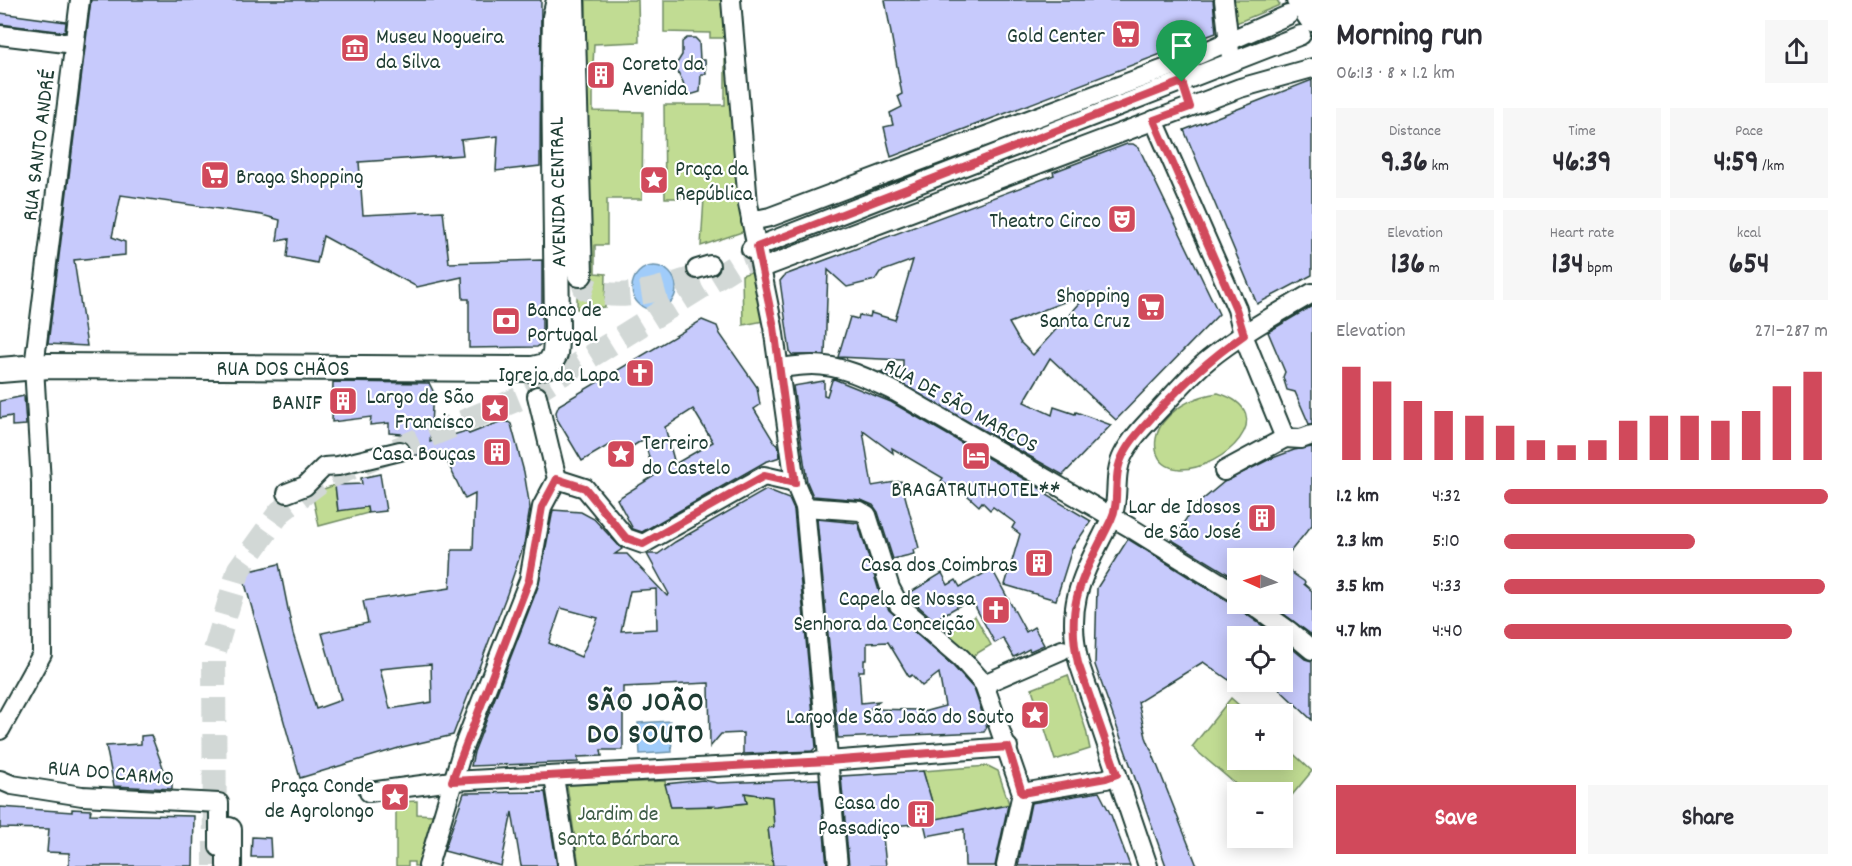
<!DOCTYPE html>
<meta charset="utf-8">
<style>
body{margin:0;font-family:Dekko,sans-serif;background:#f7f7f7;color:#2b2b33;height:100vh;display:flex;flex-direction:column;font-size:22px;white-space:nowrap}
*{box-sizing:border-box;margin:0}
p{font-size:20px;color:#7c7c81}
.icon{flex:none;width:33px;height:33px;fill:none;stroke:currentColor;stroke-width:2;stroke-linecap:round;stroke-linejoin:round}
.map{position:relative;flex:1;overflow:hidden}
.details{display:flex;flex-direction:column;background:#fff;width:540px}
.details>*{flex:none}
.needle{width:39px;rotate:273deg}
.controls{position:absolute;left:1227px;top:548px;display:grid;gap:12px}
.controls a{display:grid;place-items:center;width:66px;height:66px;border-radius:0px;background:#fff;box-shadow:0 3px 15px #0003;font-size:30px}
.pin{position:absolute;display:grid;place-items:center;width:51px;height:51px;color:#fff;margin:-62px -26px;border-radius:50% 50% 50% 0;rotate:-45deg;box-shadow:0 0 6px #0007}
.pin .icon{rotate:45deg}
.round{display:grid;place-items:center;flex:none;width:63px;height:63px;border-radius:0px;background:#f7f7f7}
.summary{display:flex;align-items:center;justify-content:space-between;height:102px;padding:0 24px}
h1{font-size:33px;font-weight:700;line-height:45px}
.stats{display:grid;grid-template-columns:repeat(3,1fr);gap:9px;height:102px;padding:6px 24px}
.stats div{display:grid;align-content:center;border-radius:0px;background:#f7f7f7;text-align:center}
.stats b{font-size:30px;font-weight:700}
.stats small{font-size:16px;font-weight:400}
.stats p{font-size:16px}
.chart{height:168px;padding:12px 24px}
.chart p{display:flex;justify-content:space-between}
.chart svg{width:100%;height:108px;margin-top:6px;stroke:#d1495b;stroke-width:6}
.primary-button{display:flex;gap:12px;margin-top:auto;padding:12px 24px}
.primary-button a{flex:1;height:69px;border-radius:0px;background:#d1495b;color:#fff;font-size:24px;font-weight:700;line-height:69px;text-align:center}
.primary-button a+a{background:#f7f7f7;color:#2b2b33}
ul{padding:0 24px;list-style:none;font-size:20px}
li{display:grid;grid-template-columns:96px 72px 1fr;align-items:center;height:45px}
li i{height:15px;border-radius:8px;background:#d1495b}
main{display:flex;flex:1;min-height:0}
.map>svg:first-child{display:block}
</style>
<main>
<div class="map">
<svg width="1312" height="866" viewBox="0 0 1312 866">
<rect width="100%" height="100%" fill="#fff"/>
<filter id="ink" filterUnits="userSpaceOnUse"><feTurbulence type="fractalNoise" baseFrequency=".0167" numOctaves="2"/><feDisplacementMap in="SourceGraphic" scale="12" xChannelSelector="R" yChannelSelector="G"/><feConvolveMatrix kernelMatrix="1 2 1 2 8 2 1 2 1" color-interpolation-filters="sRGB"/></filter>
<g filter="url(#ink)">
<g fill="#c1dc93" stroke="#708c64" stroke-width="1.5">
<polygon points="586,0 638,0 639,42 594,44 593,65 581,65 581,76 593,88 593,111 643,112 642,199 607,199 607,245 595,245 595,273 606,274 605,307 577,309 578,41 586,41"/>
<polygon points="664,0 728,0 745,231 701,246 704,198 665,198 664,105 725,105 725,38 710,38 710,33 664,32"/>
<polygon points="1232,0 1277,0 1280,5 1234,24"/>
<polygon points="757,270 764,321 743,325 742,275"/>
<path d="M1218,393c65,20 5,77 -38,76 -28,-1 -31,-32 -14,-50 14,-16 32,-23 52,-26z"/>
<polygon points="335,485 338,511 365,500 368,513 319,526 312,493"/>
<polygon points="975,616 991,645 971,657 948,633"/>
<polygon points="1068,675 1086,730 1090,749 1055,760 1032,689"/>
<polygon points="1231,698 1249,714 1238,714 1238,759 1282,759 1283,744 1312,771 1283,806 1282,792 1245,792 1192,747"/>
<polygon points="988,766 998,771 1009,804 937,819 923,771"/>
<polygon points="665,781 671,807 719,806 747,803 745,793 772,797 774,827 768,828 773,866 579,866 567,785"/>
<polygon points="417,801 417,814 434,815 424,866 414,866 414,862 408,862 408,866 396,866 396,802"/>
</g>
<g fill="#a0ccfa" stroke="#6c93ab" stroke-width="1.5">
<circle cx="654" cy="288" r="22"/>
<polygon points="670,721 672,752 640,754 638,723"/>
</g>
<g fill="#c7cafc" stroke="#1f3d34" stroke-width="1.5" fill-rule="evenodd">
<polygon points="91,0 541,0 540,166 496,171 498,136 461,140 463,155 359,162 363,215 443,211 449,263 542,260 542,343 537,347 469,348 469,299 463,299 462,277 417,287 323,236 317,263 287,257 289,239 277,241 280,220 262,215 121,195 112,237 125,242 125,255 74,260 87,346 48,344"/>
<polygon points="885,0 1213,0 1216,33 891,157 884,127 893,125 890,113 902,107 898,96 902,94"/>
<polygon points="0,13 66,22 65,32 0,24"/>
<polygon points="687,38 695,38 699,42 700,60 705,60 706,74 701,74 700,92 690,95 686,93 683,82 675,66 682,55 682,42"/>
<circle cx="601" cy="75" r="10"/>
<polygon points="1312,80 1312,275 1257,304 1184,130"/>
<path d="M1127,144h6l6,4 80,166 -103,106 -66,-62 -26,44 28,13 2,-8 21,7 1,-2 35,13 -48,50 -183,-103 23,-4v-8l-65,-3 12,-40 8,2 1,-4 11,2 1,-4 24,7 18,-60 -33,12 -5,8 -28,7 -19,-17 -3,85h-33l-2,-3 -10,-71 5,-6 269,-100 -1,-3zM1090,292l-57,63 -13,-13 -11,-19z"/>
<polygon points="1312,306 1312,424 1309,424 1295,392 1287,390 1283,377 1285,372 1268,332"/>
<path d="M702,320l15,6 3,8 37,53 3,18 -6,4 20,33 4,2 2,13 -15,5 -123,70 -9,-3 -16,-30 37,-23 -10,-37 -22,14 -8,-11 -32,19 -25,-42 -1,-7 3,-7zM693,409l20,33 -38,22 -10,-37z"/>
<polygon points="834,379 891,402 1048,493 1047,495 1091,521 1072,549 1056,600 1005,585 1020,534 1012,528 1015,523 993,507 990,510 982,502 979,506 956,485 953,489 941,481 943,478 892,448 893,453 863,431 872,486 901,481 919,548 913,550 914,554 893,559 878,512 873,505 861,500 813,496 807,482 793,386 824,381 824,395 827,396 832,380"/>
<path d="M333,382l96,1 4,8 -3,51 36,-11 3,3 33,-13 6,1 3,2 13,48 6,36 -6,36 -17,50 -54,141 -51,12 -102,31 -58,-205 37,-9 14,70 23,75 25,-9 -19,-67 46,-10 -5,-22 87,-13 2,-38h21l2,-56 -10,5 -21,-44h-33v-7l-3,-5 -7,-3v-6l-12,-1v-10l-19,2 1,-8 -39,5zM431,664l1,38 -42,7 -10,-40z"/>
<polygon points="24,396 26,425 12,426 12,416 0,418 0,401"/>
<polygon points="1312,447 1312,525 1285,558 1238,558 1238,580 1172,540 1194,507 1224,482 1270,459 1294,450"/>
<polygon points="380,474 386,511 368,513 367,507 338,511 335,485 362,484 361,478"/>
<path d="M766,490l23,9 5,11 22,237 -4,4 -69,3v-21l-22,1 -11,13 -1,-64 -86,4v63h-22l1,6 -24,1v5l-107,4 3,-14 65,-168 14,-74 28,2 13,7 28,30 -7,5h12l40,42 2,-2 -22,-40h11l17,-12zM656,589l1,40 -36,2 9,-40zM561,608l37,10 -17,39 -32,-14z"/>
<path d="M817,519l41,4 21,68 10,19 64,56 21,23 13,38 -3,5 -146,6zM888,642l21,35 3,-2 10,11 17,-13 6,33 -26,7 -1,-3 -48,-1 9,-8 -18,2 -2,-32h5v-11h3v-17z"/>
<polygon points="1128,539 1232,604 1239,605 1243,612 1277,636 1238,636 1238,668 1229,680 1203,662 1138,702 1146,737 1197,866 1166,866 1095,665 1097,588"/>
<polygon points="1282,566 1305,582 1304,584 1312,591 1312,635 1269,603 1282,603"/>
<polygon points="992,569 1026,632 1034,627 1044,645 1030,651 1029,649 1014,657 1003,638 995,643 971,599 934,620 906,595 942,573 948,585 956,580 960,587"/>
<polygon points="1282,640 1305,659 1312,661 1312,720 1279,689 1283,685"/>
<polygon points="151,735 167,778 172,778 172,789 114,786 106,746 141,744 141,736"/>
<polygon points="923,771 937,819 1008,805 995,866 965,866 964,829 927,836 924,823 882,827 886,866 849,866 841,776"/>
<polygon points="819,779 827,866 773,866 768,828 774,827 772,797 745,793 747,803 719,806 671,807 665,784 703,780 718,783"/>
<polygon points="545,792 557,866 521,866 512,812 501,866 444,851 464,793"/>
<polygon points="1099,792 1111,815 1130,866 1018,866 1031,803"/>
<polygon points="0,807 72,812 72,809 91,810 90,814 194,816 193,866 69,866 69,853 47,852 49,829 0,828"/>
<polygon points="252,837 270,838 271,857 251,857"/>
</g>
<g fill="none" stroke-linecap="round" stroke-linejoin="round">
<g stroke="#d2d8d6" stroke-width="24" stroke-dasharray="24 12" stroke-linecap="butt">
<path d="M580,274l5,14c38,17 83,-2 120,-14"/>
<polyline points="215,866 214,654 239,569 280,512 322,480 530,394 740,263 780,247"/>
</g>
<g stroke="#1f3d34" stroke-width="22">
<g id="street">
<polyline points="731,0 748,204 773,327 795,483 805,507 838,866"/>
<polyline points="1224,0 1230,52"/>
<polyline points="0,35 74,44"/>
<polyline points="1154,120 1237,309 1243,335 1285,438"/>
<polyline points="751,221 770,217 1175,65 1288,15"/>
<polyline points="751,249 1301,35"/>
<polyline points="762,268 1240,88 1312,68"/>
<polyline points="697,269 710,265"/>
<path d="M779,368c11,-1 22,-3 33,-3 30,0 57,14 84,27l235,136 107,66"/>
<polyline points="1285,438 1301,439 1312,435"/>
<polyline points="1224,471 1285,438"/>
<polyline points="557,479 585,488 626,538 643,544 764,476 795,483"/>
<polyline points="287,493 305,486 324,467 338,466 400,451"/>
<polyline points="805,507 860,511 867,515 890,588 899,605 961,658 984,684 1062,650"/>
<polyline points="1250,603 1288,630 1312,650"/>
<polyline points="984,684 1022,793 1006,866"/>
<polyline points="0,730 42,654 41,483 34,367 80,0"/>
<polyline points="554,777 568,866"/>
<polyline points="0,780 12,785 82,796 219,803 219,847"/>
<polyline points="369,792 452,781 828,761 1008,747"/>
<polyline points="1022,793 1106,779 1117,774"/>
<polyline points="428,866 463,748 529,580 542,507 557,479 537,396"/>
<path d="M1148,866l-69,-203c-15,-62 5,-89 31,-142 11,-21 2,-45 13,-66 9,-18 24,-32 37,-46 16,-17 31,-35 48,-49 32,-26 69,-46 104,-67"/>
</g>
</g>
<g stroke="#1f3d34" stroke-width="28">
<g id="secondary">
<polyline points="572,0 580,274"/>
<polyline points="1299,0 1312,19"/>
<polyline points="0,370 49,366 533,369 549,365 555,354 557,327 554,72 555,17 559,0"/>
<polyline points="229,866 229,830"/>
</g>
</g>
<use href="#street" stroke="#fff" stroke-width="18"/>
<use href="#secondary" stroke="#fff" stroke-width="24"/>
</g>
</g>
<g fill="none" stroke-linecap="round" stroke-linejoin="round" filter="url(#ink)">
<g stroke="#fff" stroke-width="12">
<path id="route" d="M1182,82l8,25 -36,13 82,189 8,26c-36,25 -60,48 -89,79 -13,15 -28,29 -35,48 -7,19 0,40 -9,58 -26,54 -47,80 -33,143l39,111 -11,4 -84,15 -14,-46 -180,14 -376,20 77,-201 13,-73 15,-28 28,9 41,50 17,6 121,-68 31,7 -21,-156 -17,-80z"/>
</g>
<use href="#route" stroke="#d1495b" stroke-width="8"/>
</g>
<defs>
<g id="supermarket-square" transform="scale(1.5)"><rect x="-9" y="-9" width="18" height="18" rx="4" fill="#d1495b" stroke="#fff"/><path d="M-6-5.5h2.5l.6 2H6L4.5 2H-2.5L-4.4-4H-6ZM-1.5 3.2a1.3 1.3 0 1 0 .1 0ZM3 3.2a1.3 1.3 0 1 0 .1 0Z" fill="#fff"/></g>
<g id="museum-square" transform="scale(1.5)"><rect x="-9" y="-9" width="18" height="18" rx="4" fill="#d1495b" stroke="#fff"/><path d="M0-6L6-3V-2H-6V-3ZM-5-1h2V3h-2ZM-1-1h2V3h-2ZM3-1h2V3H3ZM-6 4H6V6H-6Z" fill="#fff"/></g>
<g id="building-square" transform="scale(1.5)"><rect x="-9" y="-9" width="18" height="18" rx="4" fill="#d1495b" stroke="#fff"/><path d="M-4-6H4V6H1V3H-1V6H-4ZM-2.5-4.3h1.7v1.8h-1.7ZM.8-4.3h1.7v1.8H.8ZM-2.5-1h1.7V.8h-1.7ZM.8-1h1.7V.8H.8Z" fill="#fff"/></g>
<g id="sight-square" transform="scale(1.5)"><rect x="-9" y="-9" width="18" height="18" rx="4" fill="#d1495b" stroke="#fff"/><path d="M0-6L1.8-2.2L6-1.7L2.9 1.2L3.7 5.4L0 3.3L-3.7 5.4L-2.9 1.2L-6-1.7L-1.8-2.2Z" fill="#fff"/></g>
<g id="theatre-square" transform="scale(1.5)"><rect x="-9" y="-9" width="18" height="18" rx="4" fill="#d1495b" stroke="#fff"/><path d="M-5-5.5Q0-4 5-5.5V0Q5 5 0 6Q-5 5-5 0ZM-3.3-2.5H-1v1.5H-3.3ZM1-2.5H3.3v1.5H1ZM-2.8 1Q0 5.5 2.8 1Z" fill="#fff"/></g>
<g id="bank-square" transform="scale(1.5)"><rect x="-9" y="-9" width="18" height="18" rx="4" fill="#d1495b" stroke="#fff"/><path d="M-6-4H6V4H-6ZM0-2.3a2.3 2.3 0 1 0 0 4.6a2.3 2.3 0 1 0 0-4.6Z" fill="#fff"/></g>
<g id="church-square" transform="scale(1.5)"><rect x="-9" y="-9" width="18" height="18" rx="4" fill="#d1495b" stroke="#fff"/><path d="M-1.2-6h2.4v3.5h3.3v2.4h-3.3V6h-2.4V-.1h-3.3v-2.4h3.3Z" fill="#fff"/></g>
<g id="hotel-square" transform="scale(1.5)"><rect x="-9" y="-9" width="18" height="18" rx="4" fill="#d1495b" stroke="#fff"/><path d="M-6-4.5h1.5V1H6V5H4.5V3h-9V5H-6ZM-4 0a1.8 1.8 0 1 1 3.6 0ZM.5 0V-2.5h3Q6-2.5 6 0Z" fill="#fff"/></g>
</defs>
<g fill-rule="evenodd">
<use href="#supermarket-square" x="1126" y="34"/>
<use href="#museum-square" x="355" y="48"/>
<use href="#building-square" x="601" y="75"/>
<use href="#supermarket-square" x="215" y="175"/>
<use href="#sight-square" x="654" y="180"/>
<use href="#theatre-square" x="1122" y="219"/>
<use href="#supermarket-square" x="1151" y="307"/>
<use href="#bank-square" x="506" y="321"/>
<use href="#church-square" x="640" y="373"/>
<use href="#building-square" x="343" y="401"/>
<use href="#sight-square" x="495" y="408"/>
<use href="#building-square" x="497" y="452"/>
<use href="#sight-square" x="621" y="454"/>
<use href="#hotel-square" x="976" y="456"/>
<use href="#building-square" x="1262" y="518"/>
<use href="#building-square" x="1039" y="563"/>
<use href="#church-square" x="996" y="610"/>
<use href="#sight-square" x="1035" y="715"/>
<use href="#sight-square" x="395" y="797"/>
<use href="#building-square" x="921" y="814"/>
</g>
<g text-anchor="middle" stroke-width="4.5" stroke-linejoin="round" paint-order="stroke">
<g font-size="22" fill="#1f3d34" stroke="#fff" text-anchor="end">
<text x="1105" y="42">Gold Center</text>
<text x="376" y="43" text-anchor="start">Museu Nogueira<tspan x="376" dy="25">da Silva</tspan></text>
<text x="622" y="70" text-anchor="start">Coreto da<tspan x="622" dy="25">Avenida</tspan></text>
<text x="675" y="175" text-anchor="start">Praça da<tspan x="675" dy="25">República</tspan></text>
<text x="236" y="183" text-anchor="start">Braga Shopping</text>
<text x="1101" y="227">Theatro Circo</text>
<text x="1130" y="302">Shopping<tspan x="1130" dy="25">Santa Cruz</tspan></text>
<text x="527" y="316" text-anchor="start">Banco de<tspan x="527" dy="25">Portugal</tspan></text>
<text x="619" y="381">Igreja da Lapa</text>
<text x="474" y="403">Largo de São<tspan x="474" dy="25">Francisco</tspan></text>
<text x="322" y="409">BANIF</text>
<text x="642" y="449" text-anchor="start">Terreiro<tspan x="642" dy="25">do Castelo</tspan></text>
<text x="476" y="460">Casa Bouças</text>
<text x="976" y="496" text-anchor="middle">BRAGATRUTHOTEL**</text>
<text x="1241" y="513">Lar de Idosos<tspan x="1241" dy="25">de São José</tspan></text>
<text x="1018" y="571">Casa dos Coimbras</text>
<text x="975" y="605">Capela de Nossa<tspan x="975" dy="25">Senhora da Conceição</tspan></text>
<text x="1014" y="723">Largo de São João do Souto</text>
<text x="374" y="792">Praça Conde<tspan x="374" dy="25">de Agrolongo</tspan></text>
<text x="900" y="809">Casa do<tspan x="900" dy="25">Passadiço</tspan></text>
</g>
<g font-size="22" fill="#1f3d34" stroke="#fff">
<text transform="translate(37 145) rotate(-83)" y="8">RUA SANTO ANDRÉ</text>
<text transform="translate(556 192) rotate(-91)" y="8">AVENIDA CENTRAL</text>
<text x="283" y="375">RUA DOS CHÃOS</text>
<text transform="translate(962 404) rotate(29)" y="8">RUA DE SÃO MARCOS</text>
<text transform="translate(111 771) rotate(5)" y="8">RUA DO CARMO</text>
</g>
<g font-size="22" fill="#3f5d47" stroke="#fff">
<text x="618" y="820">Jardim de<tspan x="618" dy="25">Santa Bárbara</tspan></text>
</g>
<g font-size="28" font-weight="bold" letter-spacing="1.5" fill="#1f3d34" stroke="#fff">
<text x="646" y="710">SÃO JOÃO<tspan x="646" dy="32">DO SOUTO</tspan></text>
</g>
</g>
</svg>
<div class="controls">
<a><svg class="needle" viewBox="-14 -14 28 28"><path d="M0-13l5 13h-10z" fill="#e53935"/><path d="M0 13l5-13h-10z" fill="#7c7c81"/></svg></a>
<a><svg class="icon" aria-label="locate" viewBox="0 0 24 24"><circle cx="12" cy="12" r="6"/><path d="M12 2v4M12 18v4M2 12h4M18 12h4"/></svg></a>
<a>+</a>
<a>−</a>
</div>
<div class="pin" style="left:1182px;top:82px;background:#1e9e55"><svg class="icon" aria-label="arrive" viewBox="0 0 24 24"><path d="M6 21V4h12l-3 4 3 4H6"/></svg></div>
</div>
<section class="details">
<div class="summary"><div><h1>Morning run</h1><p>06:13 · 8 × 1.2 km</p></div><a class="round"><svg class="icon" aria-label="share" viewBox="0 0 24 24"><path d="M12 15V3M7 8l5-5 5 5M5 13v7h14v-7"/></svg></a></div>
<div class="stats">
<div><p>Distance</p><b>9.36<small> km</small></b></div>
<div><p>Time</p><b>46:39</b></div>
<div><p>Pace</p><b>4:59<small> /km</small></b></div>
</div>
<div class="stats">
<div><p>Elevation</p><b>136<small> m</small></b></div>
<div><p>Heart rate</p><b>134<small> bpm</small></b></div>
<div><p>kcal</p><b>654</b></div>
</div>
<div class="chart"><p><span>Elevation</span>271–287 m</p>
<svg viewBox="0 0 160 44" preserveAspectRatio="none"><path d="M5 44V6M15 44V12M25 44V20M35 44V24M45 44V26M55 44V30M65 44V36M75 44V38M85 44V36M95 44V28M105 44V26M115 44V26M125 44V28M135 44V24M145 44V14M155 44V8"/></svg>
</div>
<ul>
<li><b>1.2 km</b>4:32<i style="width:100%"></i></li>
<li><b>2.3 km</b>5:10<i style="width:59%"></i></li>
<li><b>3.5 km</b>4:33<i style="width:99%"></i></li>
<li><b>4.7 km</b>4:40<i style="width:89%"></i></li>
</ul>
<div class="primary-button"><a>Save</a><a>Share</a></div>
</section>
</main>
